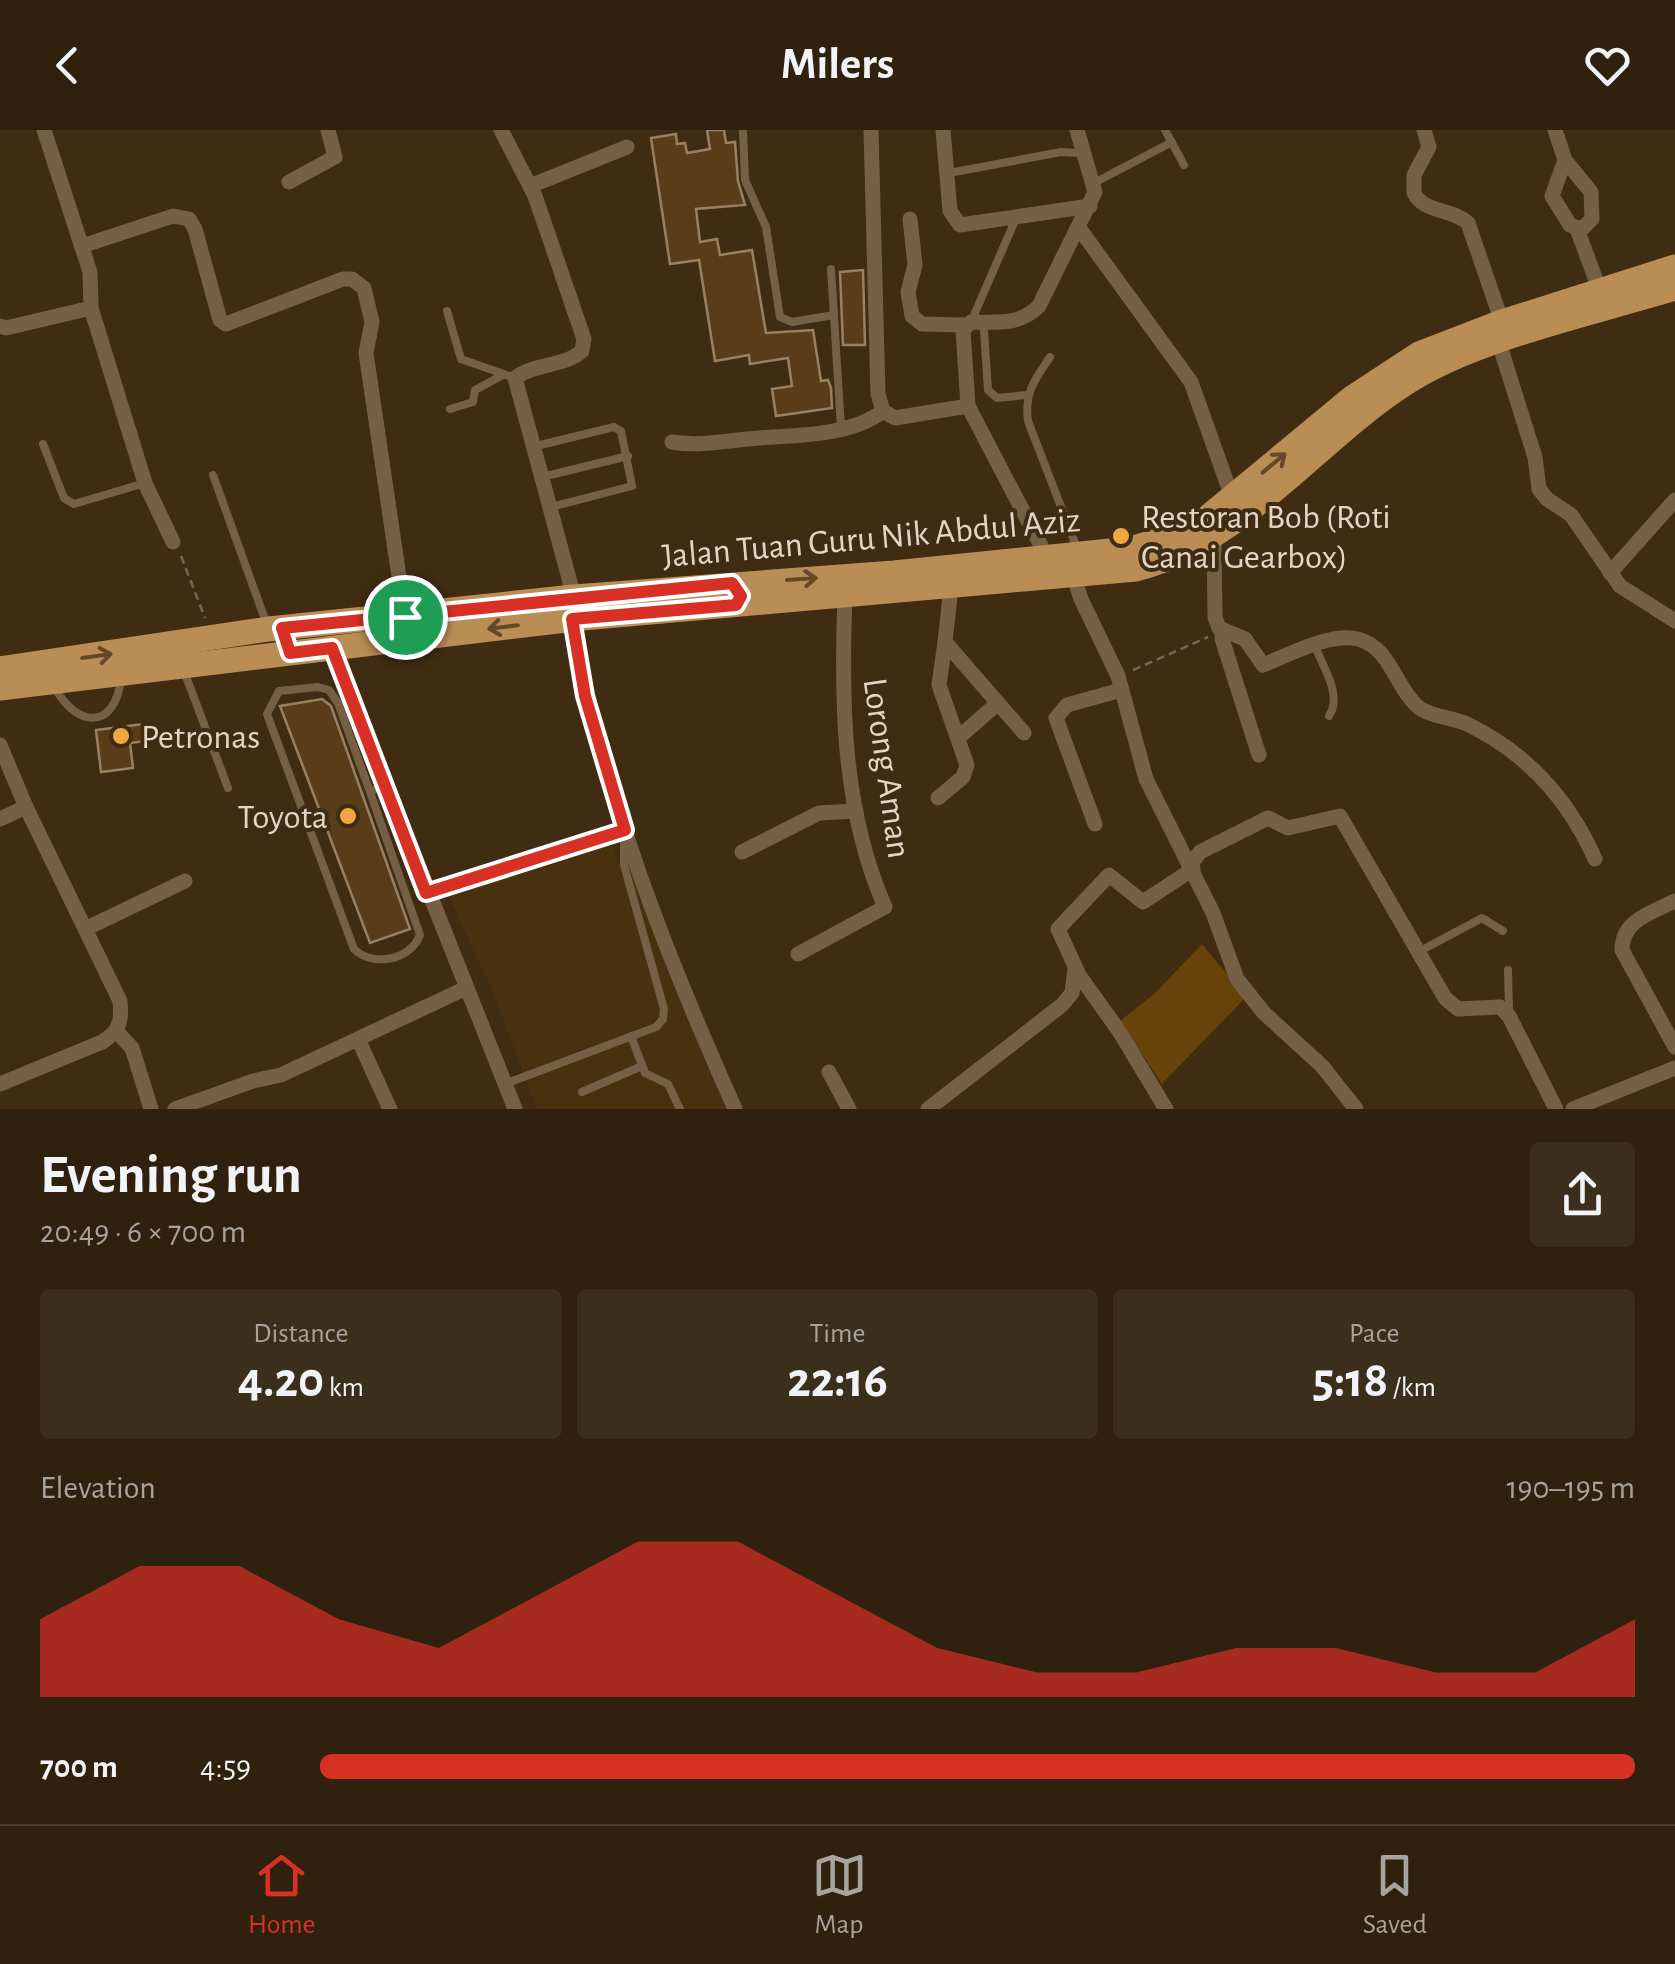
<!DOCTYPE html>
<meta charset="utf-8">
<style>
body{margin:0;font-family:"Alegreya Sans",sans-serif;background:#3c2e1c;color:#f1f3f6;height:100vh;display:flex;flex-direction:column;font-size:38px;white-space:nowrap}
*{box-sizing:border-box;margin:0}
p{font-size:32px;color:#a8a39e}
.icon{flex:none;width:55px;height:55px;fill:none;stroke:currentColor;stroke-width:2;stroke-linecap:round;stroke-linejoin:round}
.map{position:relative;height:979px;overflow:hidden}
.sheet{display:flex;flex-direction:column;background:#30210e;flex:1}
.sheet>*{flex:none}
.pin{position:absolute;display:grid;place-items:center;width:85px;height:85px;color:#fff;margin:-42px;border:5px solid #fff;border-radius:50%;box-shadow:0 2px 10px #0007}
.round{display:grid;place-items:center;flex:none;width:105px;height:105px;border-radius:10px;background:#3c2e1c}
.overview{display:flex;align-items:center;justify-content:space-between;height:170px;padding:0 40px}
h1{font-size:55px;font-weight:700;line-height:75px}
.stats{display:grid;grid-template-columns:repeat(3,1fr);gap:15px;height:170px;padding:10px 40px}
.stats div{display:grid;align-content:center;border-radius:10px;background:#3c2e1c;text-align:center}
.stats b{font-size:50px;font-weight:700}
.stats small{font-size:28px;font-weight:400}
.stats p{font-size:28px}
.chart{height:280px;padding:20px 40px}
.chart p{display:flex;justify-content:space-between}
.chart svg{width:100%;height:180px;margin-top:10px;fill:#d93025;opacity:.7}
ul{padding:0 40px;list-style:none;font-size:32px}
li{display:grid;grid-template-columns:160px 120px 1fr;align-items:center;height:75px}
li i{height:25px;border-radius:12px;background:#d93025}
header{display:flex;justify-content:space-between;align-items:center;height:130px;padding:0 40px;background:#30210e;font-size:45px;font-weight:700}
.tabs{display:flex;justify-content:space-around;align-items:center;height:140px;border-top:2px solid #4b3e2e;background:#30210e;font-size:28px;color:#a8a39e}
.tabs a{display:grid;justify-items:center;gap:5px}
.tabs .current{color:#d93025}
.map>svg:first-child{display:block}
</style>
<header><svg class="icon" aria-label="back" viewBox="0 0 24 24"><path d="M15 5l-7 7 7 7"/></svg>Milers<svg class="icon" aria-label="heart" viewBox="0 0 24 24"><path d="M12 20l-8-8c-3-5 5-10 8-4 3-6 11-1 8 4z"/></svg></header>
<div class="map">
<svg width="1675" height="979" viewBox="0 0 1675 979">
<rect width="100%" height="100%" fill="#402c12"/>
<polygon fill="#49300f" points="610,708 618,734 632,731 729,979 537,979 493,862 446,761"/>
<polygon fill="#674209" points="1202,814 1246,867 1162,954 1120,891 1154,864"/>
<g fill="#593d18" stroke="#978064" stroke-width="2.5">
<polygon points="707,0 724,0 726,13 735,12 738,51 745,75 696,79 700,112 717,109 720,125 752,120 766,203 813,200 821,251 828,250 831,258 832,278 776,286 772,259 792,256 788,228 750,234 749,225 715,231 699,130 670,134 651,8 676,4 677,14 685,13 687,23 710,19"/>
<polygon points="863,140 865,215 843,215 840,142"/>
<polygon points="322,569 331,576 410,799 370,813 280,576"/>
<polygon points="144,594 146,611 130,613 133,638 101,642 96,600"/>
</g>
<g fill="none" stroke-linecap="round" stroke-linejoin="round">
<g stroke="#796851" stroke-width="2.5" stroke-dasharray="8 5" stroke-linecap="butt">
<polyline points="181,426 205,488"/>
<polyline points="1133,540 1208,507"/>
</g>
<g stroke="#766045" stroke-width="8">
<polyline points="743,0 745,50 766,97 780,187 792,192 834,185"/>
<polyline points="1165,0 1184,35"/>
<polyline points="949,43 1061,22 1081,23"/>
<polyline points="1094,53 1172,12"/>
<polyline points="831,139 841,298"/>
<polyline points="447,181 461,229 515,248"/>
<polyline points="971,192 1017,86"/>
<polyline points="984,201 988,260 997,268 1027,265"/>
<path d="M1050,227c-15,22 -26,36 -22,64l50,130"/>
<polyline points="450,279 473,272 475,260 503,245"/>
<polyline points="43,314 64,368 74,374 145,353"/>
<polyline points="532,317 614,297 621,301 632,356 551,377"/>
<polyline points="213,345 267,495"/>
<polyline points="542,347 628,326"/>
<path d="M1315,516c8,21 28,50 14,70"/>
<polyline points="184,541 228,658"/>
<path d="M55,558c23,41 60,41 66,-9"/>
<path d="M370,662l50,143c-10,26 -48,32 -66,14l-87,-235 12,-23 39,-4 11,3 9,13 32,89 14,-7"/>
<polyline points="1418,822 1482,788 1503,801"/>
<polyline points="1508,840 1509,881"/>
<polyline points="631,906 645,943 668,954 680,979"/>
<polyline points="505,954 656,897 663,889 664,879 624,735 624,711"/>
<polyline points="582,962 642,936"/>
</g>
<g stroke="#766045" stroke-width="15">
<path d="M501,0l34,66 49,143 -2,12c-18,16 -47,12 -67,27l59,219"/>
<polyline points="871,0 878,264 883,281 895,288 968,276"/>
<polyline points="943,0 950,81 960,95 1090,76"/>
<path d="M1424,0l5,17 -15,28v18c10,20 37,15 54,30l34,99"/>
<polyline points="1555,0 1565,30 1591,62 1592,89 1582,99 1570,95 1552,66 1565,30"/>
<polyline points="289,52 335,27 328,0"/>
<polyline points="530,56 627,17"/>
<polyline points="910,89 915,135 908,162 912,186 922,194 965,195"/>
<polyline points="1079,98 1191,252 1232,367"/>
<polyline points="1577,99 1600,161"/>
<polyline points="82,116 173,86 189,89 195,99 220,190 226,194 343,149 352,149 364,158 372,192 366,223 405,487"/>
<polyline points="91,178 145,353 173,412"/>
<polyline points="0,196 6,198 91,178 90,142 44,0"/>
<polyline points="1499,213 1535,327 1539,359 1547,369 1571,385 1620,456 1675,491"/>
<path d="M672,312c31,5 56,-2 87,-4 38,-3 92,-2 124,-27"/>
<path d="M1214,408l1,79 4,11 26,11 18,26c26,-10 67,-33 95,-26 33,9 36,46 59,67 12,11 35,11 50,18 60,29 101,74 128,135"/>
<path d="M1048,429l-80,-153 -5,-76 8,-8c26,0 48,4 68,-16l56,-114 -18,-62"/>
<polyline points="1610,443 1675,370"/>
<polyline points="1074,447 1081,469 1118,546 1146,649 1213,783 1237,849 1264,883 1322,936 1356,979"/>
<polyline points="951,457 945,512 1024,603"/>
<path d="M573,489c27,170 92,333 162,490"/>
<polyline points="1222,501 1222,509 1259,625"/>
<polyline points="332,518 515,979"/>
<polyline points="958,608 998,573"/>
<path d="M0,615l26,62 94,194c2,20 0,30 -18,41l-102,42"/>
<polyline points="938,668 963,647 967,635 939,555 945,512"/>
<polyline points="0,689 26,677"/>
<polyline points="1095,694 1056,588 1067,575 1121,560"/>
<polyline points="742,722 819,683 856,681"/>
<polyline points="1191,734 1200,722 1268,688 1288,698 1340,686 1445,868 1458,879 1500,877 1509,886 1556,979"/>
<polyline points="426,763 625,700"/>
<path d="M1675,771c-24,12 -53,19 -53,49l53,97"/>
<polyline points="85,799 185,751"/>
<path d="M798,824l87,-47c-43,-98 -44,-206 -40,-311"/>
<polyline points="116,901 132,918 151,979"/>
<polyline points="358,909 390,979"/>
<polyline points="829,942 849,979"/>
<polyline points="175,979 253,951 281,945 464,859"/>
<polyline points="928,979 1062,875 1072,863 1075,838"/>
<polyline points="1166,979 1119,901 1079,845 1058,799 1109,745 1143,772 1193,739"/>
<polyline points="1573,979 1675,938"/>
</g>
<g stroke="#ba8d55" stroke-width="25">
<polyline points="0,539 269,499 574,467 894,443 1130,419 1168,408 1202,392 1352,268 1419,224 1502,192 1675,137"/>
<path d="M0,558l583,-70 553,-49c111,-29 179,-129 273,-188 67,-43 188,-69 266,-93"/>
</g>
</g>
<defs><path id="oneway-shaft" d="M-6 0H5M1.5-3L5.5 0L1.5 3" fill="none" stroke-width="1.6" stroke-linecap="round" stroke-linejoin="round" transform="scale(2.5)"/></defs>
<g stroke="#654926">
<use href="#oneway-shaft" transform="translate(1274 333) rotate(-40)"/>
<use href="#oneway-shaft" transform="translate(802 449) rotate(-4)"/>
<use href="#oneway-shaft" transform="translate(503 497) rotate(173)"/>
<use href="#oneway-shaft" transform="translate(97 526) rotate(-8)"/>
</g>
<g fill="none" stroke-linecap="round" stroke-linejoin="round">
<g stroke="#fff" stroke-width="20">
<polygon id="route" points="732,453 741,466 736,475 572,489 585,566 625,700 426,763 332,518 290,523 282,498"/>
</g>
<use href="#route" stroke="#d93025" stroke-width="12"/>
</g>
<g fill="#f0a63f" stroke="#402c12" stroke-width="4">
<circle cx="1121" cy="406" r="10"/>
<circle cx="121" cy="606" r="10"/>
<circle cx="348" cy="686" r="10"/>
</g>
<g text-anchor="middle" stroke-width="8" stroke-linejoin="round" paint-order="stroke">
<g font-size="35" fill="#e3d6c7" stroke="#402c12" text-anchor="start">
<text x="1141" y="398">Restoran Bob (Roti<tspan x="1141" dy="40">Canai Gearbox)</tspan></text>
<text x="141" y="618">Petronas</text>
<text x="328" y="698" text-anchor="end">Toyota</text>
</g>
<g font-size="35" fill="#e3d6c7" stroke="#402c12">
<text transform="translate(871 407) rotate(-5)" y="12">Jalan Tuan Guru Nik Abdul Aziz</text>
<text transform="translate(888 638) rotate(82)" y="12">Lorong Aman</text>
</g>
</g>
</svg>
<div class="pin" style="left:405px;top:487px;background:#1e9e55"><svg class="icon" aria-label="arrive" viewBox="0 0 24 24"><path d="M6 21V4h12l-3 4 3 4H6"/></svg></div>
</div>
<section class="sheet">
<div class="overview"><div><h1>Evening run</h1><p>20:49 · 6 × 700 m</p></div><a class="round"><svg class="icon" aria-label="share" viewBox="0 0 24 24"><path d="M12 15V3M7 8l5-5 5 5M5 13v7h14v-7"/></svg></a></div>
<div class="stats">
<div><p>Distance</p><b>4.20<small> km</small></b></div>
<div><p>Time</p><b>22:16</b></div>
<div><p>Pace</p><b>5:18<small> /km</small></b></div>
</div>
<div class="chart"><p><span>Elevation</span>190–195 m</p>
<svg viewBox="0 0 160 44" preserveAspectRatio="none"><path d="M0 44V25L10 12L20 12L30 25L40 32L50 19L60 6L70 6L80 19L90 32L100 38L110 38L120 32L130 32L140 38L150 38L160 25V44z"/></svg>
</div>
<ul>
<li><b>700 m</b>4:59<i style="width:100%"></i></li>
</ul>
</section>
<nav class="tabs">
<a class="current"><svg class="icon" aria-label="home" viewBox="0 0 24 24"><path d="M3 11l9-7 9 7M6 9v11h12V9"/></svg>Home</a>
<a><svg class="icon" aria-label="map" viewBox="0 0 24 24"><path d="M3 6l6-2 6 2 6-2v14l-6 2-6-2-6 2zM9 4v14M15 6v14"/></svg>Map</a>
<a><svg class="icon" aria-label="saved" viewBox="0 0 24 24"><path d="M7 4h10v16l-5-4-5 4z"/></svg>Saved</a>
</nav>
